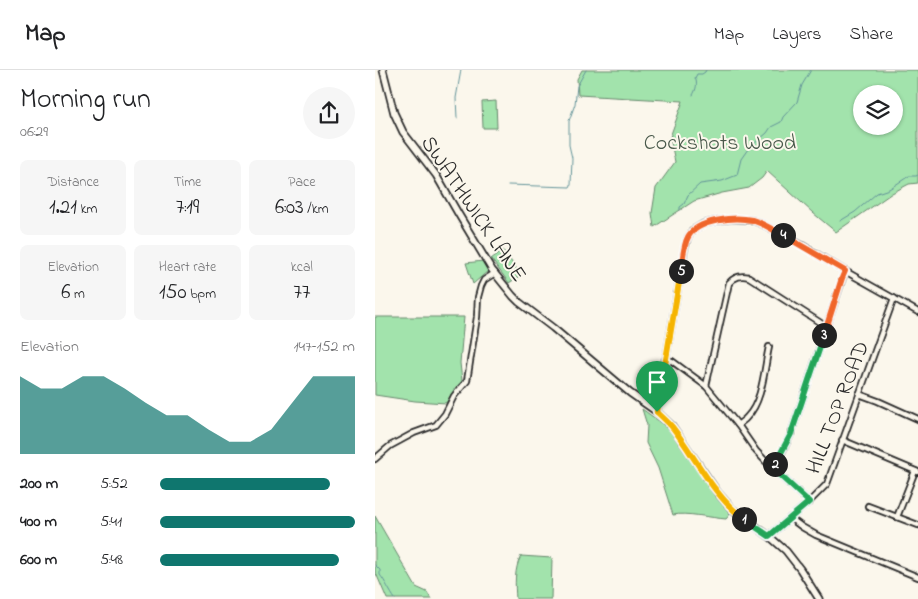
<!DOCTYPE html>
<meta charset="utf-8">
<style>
body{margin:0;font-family:"Indie Flower",sans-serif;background:#f6f6f6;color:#202124;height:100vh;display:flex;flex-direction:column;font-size:19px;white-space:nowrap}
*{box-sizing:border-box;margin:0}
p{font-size:16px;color:#757577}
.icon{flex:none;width:28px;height:28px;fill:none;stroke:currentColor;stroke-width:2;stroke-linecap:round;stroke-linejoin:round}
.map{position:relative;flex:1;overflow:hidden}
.side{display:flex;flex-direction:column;background:#fff;width:375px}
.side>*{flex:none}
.buttons{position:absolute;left:478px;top:15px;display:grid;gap:10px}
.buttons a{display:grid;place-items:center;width:50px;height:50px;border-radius:50%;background:#fff;box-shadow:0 1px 4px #0004;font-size:25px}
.pin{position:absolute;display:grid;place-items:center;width:42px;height:42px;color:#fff;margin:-51px -21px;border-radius:50% 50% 50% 0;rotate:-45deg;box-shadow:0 0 5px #0007}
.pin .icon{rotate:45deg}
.km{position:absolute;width:25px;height:25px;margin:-12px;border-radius:50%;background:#222;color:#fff;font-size:14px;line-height:25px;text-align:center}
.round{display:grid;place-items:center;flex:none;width:52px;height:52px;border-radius:26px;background:#f6f6f6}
.headline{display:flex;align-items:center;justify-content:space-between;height:85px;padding:0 20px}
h1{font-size:28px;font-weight:600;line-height:38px}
.figures{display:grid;grid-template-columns:repeat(3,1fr);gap:8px;height:85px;padding:5px 20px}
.figures div{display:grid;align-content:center;border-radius:8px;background:#f6f6f6;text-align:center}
.figures b{font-size:21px;font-weight:600}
.figures small{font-size:14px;font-weight:400}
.figures p{font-size:14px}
.chart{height:140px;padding:10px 20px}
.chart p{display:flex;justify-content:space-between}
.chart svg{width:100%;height:90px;margin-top:5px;fill:#0f766e;opacity:.7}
ul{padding:0 20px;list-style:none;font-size:16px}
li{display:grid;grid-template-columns:80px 60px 1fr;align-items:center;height:38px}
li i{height:12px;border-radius:6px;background:#0f766e}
header{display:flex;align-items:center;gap:30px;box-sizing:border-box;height:70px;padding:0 25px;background:#fff;border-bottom:1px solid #e0e0e0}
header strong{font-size:24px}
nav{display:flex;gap:28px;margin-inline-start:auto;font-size:18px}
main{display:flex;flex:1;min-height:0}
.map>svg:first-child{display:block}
</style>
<header>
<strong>Map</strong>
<nav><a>Map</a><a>Layers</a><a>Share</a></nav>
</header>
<main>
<section class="side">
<div class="headline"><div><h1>Morning run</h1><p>06:29</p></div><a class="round"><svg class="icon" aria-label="share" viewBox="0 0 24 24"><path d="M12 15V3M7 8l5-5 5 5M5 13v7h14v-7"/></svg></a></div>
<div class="figures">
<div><p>Distance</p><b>1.21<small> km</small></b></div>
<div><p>Time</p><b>7:19</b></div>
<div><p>Pace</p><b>6:03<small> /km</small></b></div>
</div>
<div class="figures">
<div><p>Elevation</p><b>6<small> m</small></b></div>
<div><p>Heart rate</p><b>150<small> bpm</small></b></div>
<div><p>kcal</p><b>77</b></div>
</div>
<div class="chart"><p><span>Elevation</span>147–152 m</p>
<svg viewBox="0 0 160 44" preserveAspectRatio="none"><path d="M0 44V6L10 12L20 12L30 6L40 6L50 12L60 19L70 25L80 25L90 32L100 38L110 38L120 32L130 19L140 6L150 6L160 6V44z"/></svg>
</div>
<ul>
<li><b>200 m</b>5:52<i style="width:87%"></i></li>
<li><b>400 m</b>5:41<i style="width:100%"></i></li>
<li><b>600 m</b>5:48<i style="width:92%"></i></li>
</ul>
</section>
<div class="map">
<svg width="543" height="529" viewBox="0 0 543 529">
<rect width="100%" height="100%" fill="#fbf7ec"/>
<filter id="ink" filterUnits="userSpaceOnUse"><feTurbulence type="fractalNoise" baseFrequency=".02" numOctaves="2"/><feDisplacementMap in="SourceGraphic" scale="10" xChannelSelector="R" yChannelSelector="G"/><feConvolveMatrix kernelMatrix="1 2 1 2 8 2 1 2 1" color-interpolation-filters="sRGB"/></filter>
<g filter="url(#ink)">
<g fill="#a2e3ac" stroke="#66876c" fill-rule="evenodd">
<path d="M207,0h336v113l-9,1 -17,9 -56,39 -23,-19 -46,-42 -5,7 -13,10 -27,5 -28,8 -40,26 -2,-14 4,-25 19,-26 -5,-25 13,-36 -105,-6 -1,-16zM486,24h33v32h-33z"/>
<polygon points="121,31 122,58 108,58 107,32"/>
<polygon points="128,180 146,205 134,213 116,189"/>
<polygon points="108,191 113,201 98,214 91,193"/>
<polygon points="0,247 89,247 85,293 87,311 80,318 71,333 40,331 0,325"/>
<path d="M267,339l21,15 10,10 42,61 16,18 -5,6c-14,-1 -40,-7 -53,-4l-15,-47 -12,-25 1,-18z"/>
<polygon points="0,446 41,517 52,522 56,529 12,529 0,501"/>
<path d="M146,486l31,2 -1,41h-35c-1,-14 -2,-30 5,-43z"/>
</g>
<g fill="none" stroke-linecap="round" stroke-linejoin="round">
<g stroke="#629399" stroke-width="1">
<path d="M318,25c3,-5 5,-12 2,-17l2,-4h5l3,-2 1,-2"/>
<polyline points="82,48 81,28 86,0"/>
<polyline points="133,115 195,117 196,115 197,88 194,75 194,51 200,34 202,16 211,0"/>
<polyline points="305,140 305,137 309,134 313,125 325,114 347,111 362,105 366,89 373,79 392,63 396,57 406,52 408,47 422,32 427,15 436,0"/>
<polyline points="465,151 480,142 502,123 514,119 534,106 541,106 543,105"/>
<path d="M0,495l5,5v5c5,6 10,17 15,24"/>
</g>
<g stroke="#2b2b2b" stroke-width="8">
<g id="street">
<polyline points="290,290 297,291 331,316 363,355 381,381 397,398 434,432"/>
<path d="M331,316l23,-103c6,-7 12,-8 20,-6l78,50"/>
<polyline points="484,324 503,331 543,349"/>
<polyline points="282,342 310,177 313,167 318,160 328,154 341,151 357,149 377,150 387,154 427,175 470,201 543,242"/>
<path d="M363,355c3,-3 7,-5 9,-8 16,-16 17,-48 22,-70"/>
<polyline points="467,370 479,375 543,402"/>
<polyline points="0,389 15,376 39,363 61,355 70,344 79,326 92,311 102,247 103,227 106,216 109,210 120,203"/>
<polyline points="397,398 403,390 416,364 470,201"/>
<polyline points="493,436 543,455"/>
<polyline points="522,447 540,401"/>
<polyline points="415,448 427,457 441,465 543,507"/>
<polyline points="394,466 434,432 452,414 519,228"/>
</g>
</g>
<g stroke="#2b2b2b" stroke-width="9">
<polyline id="secondary" points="8,0 19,43 28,62 61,105 84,145 117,200 138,226 144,232 178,258 255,323 282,342 297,356 343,423 357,439 394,466 411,481 425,499 444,529"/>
</g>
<use href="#street" stroke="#fbf7ec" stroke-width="4.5"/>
<use href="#secondary" stroke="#fbf7ec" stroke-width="5.5"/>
</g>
</g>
<g fill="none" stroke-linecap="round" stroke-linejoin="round" filter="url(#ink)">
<g stroke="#fff" stroke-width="10">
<path id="split-1" d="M282,342c5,5 11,10 16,16 23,30 40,67 71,91"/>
</g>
<g stroke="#fff" stroke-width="10">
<polyline id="split-2" points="369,449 394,466 434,432 397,398 400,394"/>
</g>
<g stroke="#fff" stroke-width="10">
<polyline id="split-3" points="400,394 416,364 449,265"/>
</g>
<g stroke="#fff" stroke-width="10">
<polyline id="split-4" points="408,165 470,201 467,208 449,265"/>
</g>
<g stroke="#fff" stroke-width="10">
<path id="split-5" d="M306,201c2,-11 2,-25 7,-34 9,-17 47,-21 64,-17 11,3 21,10 31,15"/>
</g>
<g stroke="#fff" stroke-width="10">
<polyline id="split-6" points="282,342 306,201"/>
</g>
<use href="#split-1" stroke="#f5b400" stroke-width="6"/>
<use href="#split-2" stroke="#22a559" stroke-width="6"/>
<use href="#split-3" stroke="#22a559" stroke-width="6"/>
<use href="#split-4" stroke="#f0652b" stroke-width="6"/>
<use href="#split-5" stroke="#f0652b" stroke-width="6"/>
<use href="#split-6" stroke="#f5b400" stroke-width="6"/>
</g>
<g text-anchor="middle" stroke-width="4" stroke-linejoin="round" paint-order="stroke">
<g font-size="22" fill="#49594b" stroke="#fbf7ec">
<text x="345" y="79">Cockshots Wood</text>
</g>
<g font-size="22" fill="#2b2b2b" stroke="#fbf7ec">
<text transform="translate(100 138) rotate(56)" y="8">SWATHWICK LANE</text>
<text transform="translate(461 337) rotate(-69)" y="8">HILL TOP ROAD</text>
</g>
</g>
</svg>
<div class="buttons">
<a><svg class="icon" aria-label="layers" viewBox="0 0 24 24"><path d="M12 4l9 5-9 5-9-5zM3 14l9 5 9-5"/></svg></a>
</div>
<div class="pin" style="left:282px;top:342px;background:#1e9e55"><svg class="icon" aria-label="arrive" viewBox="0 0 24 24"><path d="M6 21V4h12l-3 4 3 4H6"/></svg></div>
<b class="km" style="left:369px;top:449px">1</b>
<b class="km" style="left:400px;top:394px">2</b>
<b class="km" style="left:449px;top:265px">3</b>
<b class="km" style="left:408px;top:165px">4</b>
<b class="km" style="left:306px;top:201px">5</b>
</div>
</main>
